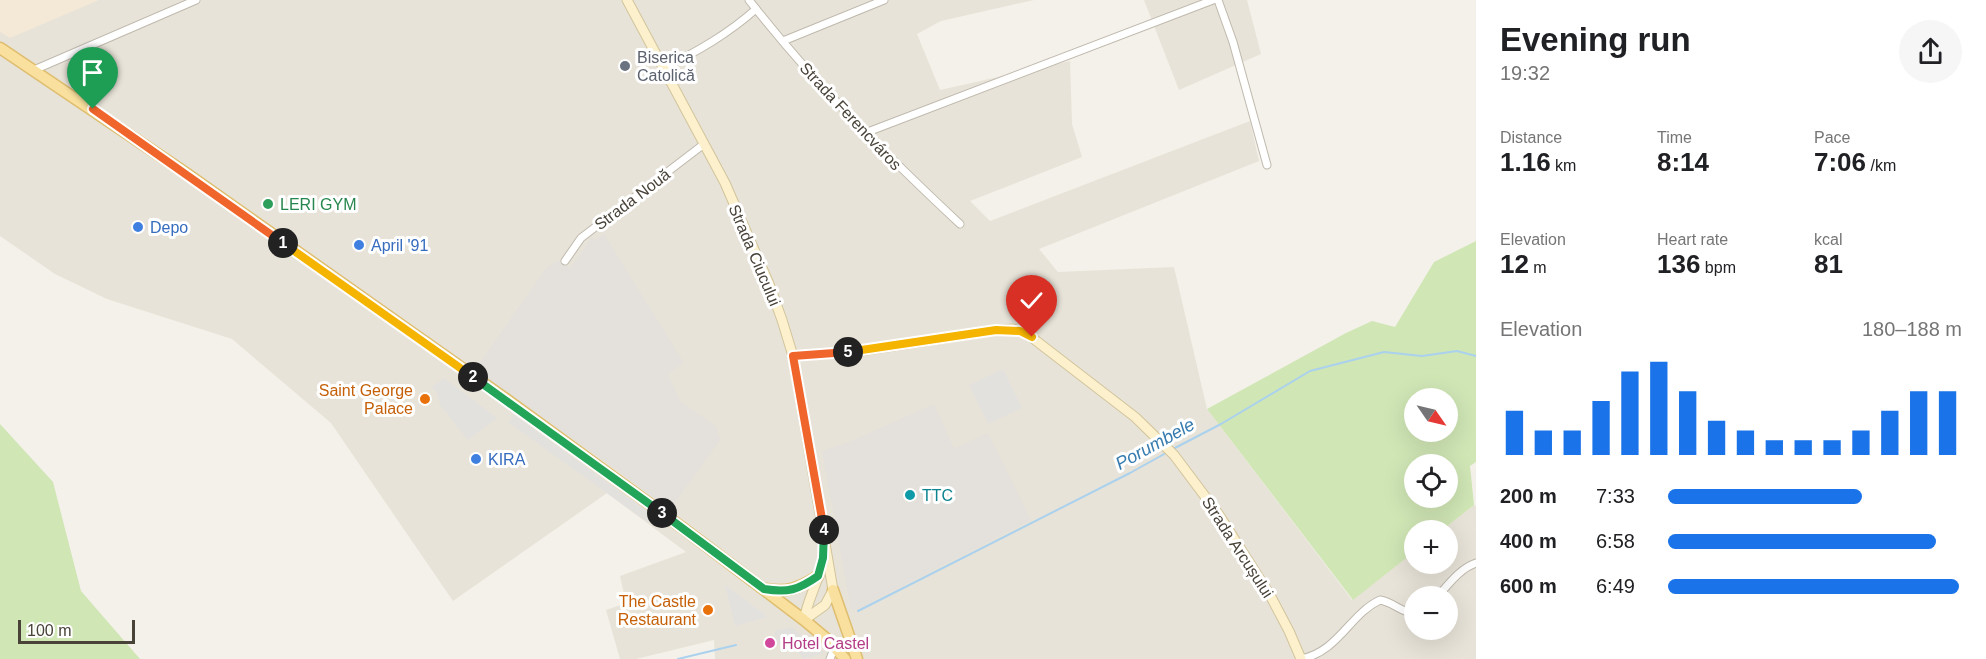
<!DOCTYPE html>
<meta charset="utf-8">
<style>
body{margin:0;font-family:Arial,sans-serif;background:#f6f6f6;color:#202124;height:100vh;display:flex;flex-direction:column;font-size:22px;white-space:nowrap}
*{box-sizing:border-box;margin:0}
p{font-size:20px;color:#757577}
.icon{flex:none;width:33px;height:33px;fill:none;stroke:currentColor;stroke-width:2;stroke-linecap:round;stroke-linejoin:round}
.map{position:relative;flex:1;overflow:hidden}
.panel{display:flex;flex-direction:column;background:#fff;width:510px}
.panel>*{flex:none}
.needle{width:39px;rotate:124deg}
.fabs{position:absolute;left:1404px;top:388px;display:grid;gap:12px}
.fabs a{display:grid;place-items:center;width:54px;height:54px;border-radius:50%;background:#fff;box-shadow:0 6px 24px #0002;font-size:30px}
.scale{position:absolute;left:18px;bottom:15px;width:117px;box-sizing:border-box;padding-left:6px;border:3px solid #484238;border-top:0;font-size:16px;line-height:21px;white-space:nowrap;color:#484238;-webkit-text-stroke:4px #fff;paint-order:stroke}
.pin{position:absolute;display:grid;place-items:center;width:51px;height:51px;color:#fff;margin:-62px -26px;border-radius:50% 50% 50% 0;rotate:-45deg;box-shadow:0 0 6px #0007}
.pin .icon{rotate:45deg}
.km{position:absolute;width:30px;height:30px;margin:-15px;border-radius:50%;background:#222;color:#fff;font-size:16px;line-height:30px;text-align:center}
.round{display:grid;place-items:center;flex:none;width:63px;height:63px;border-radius:32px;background:#f6f6f6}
.headline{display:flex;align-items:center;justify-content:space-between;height:102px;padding:0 24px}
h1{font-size:33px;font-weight:600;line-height:45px}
.metrics{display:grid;grid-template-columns:repeat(3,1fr);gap:9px;height:102px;padding:6px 24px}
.metrics div{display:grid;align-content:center}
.metrics b{font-size:26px;font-weight:600}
.metrics small{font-size:16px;font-weight:400}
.metrics p{font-size:16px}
.chart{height:168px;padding:12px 24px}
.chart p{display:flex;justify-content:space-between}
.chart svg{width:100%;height:108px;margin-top:6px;stroke:#1a73e8;stroke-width:6}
ul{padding:0 24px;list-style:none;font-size:20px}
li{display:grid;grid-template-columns:96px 72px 1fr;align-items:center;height:45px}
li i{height:15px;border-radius:8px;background:#1a73e8}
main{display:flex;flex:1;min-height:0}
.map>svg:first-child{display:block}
</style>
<main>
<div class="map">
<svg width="1476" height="659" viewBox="0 0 1476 659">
<rect width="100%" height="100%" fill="#f4f1ea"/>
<g fill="#e8e3d8" fill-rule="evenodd">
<path d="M0,0h1034l-93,21 -24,13 23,56 130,-29 2,63 10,33 -112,44 20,20 260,-100 9,40 -220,88 19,23 116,-5 33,142 145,191 62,-48v12h34v-33h-7l33,-26 2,1v153h-761l-1,-19 -78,19h-16l-14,-49 20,-7 -6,-27 66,-24 -79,-59 -154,108 -122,-178 -99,-84 -125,-40 -52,-25 -55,-38zM1414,597h34v33h-34z"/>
<polygon points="1144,0 1247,0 1261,54 1179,90"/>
</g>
<polygon fill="#f4e8d7" points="0,0 99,0 10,38 0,32"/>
<g fill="#e4e0db">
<polygon points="604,234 684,363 668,374 680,401 716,426 720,440 669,511 612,466 474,371 546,268 559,260 570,268 592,237 595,240"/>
<polygon points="934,404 954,448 988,433 1031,520 858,609 851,609 822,451 851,441"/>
</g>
<g fill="#d0e6b5" fill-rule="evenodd">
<path d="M1476,241v221l-6,4 4,39 -33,26h-27v21l-61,48 -146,-191 139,-76 26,-12 23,6 39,-65zM1414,399h34v33h-34zM1414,465h34v33h-34z"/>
<polygon points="0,424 53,482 81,591 140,659 0,659"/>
</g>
<g fill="#e3e1de">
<polygon points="1003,369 1022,408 988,424 969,385"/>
<polygon points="444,378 497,418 468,440 440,405 437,392 432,387"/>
<polygon points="514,415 658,519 647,522 508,422"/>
<polygon points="725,585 768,617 735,626"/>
<polygon points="791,627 824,653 803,659 792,642 777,645 774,631"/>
</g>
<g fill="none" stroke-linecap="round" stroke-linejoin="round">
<g stroke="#aad1ed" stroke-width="2">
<polyline points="1171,450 1221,424 1310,371 1384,352 1422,356 1457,351 1476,356"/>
<polyline points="858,611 1130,473 1166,453"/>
<polyline points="678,659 736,645"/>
</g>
<g stroke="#bfb9ad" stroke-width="9">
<g id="minor">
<path d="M749,0c64,82 136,154 211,224"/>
<polyline points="1218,0 1233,42 1267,165"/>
<polyline points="783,41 884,0"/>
<path d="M664,68c34,-17 64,-34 92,-59"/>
<polyline points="34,70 196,0"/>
<polyline points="865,133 1213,0"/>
<polyline points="565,261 581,238 704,144"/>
<path d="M1437,597c12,-13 22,-28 39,-34"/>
<polyline points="830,659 835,646"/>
<path d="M1301,659c37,-7 49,-45 79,-59 13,2 22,13 34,13"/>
</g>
</g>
<g stroke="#d1c49c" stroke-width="11">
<g id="secondary">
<polyline points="627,0 725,183 769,284 782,320 793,356 833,590 825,605 804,620"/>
<polyline points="793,356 854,352 996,330 1013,329 1026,333 1135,417 1174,455 1219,515 1270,595 1289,631 1301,659"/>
<path d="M804,620c4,-24 19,-45 19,-69"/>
</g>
</g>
<g stroke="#debd6e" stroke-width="13">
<g id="primary">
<polyline points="0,48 187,174 503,397 684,529 804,620 828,640 845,659"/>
<path d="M766,589c21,4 34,-1 52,-13"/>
<polyline points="833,590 857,659"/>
</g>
</g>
<use href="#minor" stroke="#fff" stroke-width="7"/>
<use href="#secondary" stroke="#fcf1cc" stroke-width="9"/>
<use href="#primary" stroke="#f9e09e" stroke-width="10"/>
</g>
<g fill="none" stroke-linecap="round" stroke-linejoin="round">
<g stroke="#fff" stroke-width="12">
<polyline id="split-1" points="93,109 283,243"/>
</g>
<g stroke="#fff" stroke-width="12">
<polyline id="split-2" points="283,243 473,377"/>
</g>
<g stroke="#fff" stroke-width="12">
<polyline id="split-3" points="473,377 662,513"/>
</g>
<g stroke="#fff" stroke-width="12">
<path id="split-4" d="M662,513l102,76c24,4 34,1 54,-13l5,-18 1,-28"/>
</g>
<g stroke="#fff" stroke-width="12">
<polyline id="split-5" points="824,530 793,356 848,352"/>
</g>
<g stroke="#fff" stroke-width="12">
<polyline id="split-6" points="848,352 996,330 1020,331 1032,337"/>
</g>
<use href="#split-1" stroke="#f0652b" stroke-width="8"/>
<use href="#split-2" stroke="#f5b400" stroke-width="8"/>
<use href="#split-3" stroke="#22a559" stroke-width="8"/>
<use href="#split-4" stroke="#22a559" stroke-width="8"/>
<use href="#split-5" stroke="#f0652b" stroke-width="8"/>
<use href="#split-6" stroke="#f5b400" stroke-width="8"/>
</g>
<circle fill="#6b7280" stroke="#fff" stroke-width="2" cx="625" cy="66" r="6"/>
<circle fill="#2e9e5b" stroke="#fff" stroke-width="2" cx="268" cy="204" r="6"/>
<g fill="#3f7fe0" stroke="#fff" stroke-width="2">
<circle cx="138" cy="227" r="6"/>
<circle cx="359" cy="245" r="6"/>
<circle cx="476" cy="459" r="6"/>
</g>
<g fill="#e8710a" stroke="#fff" stroke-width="2">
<circle cx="425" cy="399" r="6"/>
<circle cx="708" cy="610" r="6"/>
</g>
<circle fill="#0f9aa8" stroke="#fff" stroke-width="2" cx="910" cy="495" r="6"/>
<circle fill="#d1479c" stroke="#fff" stroke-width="2" cx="770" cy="643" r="6"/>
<g text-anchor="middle" stroke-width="6" stroke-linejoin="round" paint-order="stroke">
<g font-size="16" fill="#5b616d" stroke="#fff" text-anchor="start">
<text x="637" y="63">Biserica<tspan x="637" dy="18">Catolică</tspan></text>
</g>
<g font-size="16" fill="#484238" stroke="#fff">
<text transform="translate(851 116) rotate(47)" y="6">Strada Ferencváros</text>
<text transform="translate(632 199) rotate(-37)" y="6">Strada Nouă</text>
<text transform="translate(755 255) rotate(67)" y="6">Strada Ciucului</text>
<text transform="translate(1238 547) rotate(57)" y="6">Strada Arcușului</text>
</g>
<g font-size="16" fill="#27864d" stroke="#fff" text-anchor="start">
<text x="280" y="210">LERI GYM</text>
</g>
<g font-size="16" fill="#366cbe" stroke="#fff" text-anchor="start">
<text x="150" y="233">Depo</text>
<text x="371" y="251">April '91</text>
<text x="488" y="465">KIRA</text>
</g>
<g font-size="16" fill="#c56008" stroke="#fff" text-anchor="end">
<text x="413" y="396">Saint George<tspan x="413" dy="18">Palace</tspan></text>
<text x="696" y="607">The Castle<tspan x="696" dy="18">Restaurant</tspan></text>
</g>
<g font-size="16" fill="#0d838f" stroke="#fff" text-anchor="start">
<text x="922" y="501">TTC</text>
</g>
<g font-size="16" fill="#b23c85" stroke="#fff" text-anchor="start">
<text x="782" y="649">Hotel Castel</text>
</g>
<g font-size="18" font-style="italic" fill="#367baf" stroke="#fff">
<text transform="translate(1155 444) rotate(-29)" y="6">Porumbele</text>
</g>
</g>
</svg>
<div class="fabs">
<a><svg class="needle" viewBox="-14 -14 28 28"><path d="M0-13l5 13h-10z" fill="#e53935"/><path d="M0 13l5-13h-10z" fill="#757577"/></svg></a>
<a><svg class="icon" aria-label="locate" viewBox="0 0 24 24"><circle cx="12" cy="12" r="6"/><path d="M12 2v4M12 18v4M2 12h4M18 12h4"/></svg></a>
<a>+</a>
<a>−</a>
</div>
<div class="scale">100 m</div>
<div class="pin" style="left:93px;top:109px;background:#1e9e55"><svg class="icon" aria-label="arrive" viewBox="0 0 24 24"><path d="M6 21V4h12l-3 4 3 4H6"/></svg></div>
<div class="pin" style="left:1032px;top:337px;background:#d93025"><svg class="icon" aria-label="check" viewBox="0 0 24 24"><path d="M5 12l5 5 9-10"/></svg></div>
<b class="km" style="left:283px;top:243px">1</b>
<b class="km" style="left:473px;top:377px">2</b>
<b class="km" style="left:662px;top:513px">3</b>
<b class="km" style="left:824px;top:530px">4</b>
<b class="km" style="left:848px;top:352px">5</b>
</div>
<section class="panel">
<div class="headline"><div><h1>Evening run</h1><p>19:32</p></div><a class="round"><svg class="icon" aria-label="share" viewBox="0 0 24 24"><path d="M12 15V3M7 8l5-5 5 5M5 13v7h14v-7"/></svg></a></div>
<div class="metrics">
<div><p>Distance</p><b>1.16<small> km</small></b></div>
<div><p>Time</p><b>8:14</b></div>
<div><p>Pace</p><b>7:06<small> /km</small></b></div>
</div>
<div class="metrics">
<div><p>Elevation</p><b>12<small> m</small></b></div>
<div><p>Heart rate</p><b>136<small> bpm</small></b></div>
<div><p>kcal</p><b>81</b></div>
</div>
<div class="chart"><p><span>Elevation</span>180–188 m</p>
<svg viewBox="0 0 160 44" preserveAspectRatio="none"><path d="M5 44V26M15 44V34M25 44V34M35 44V22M45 44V10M55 44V6M65 44V18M75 44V30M85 44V34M95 44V38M105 44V38M115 44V38M125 44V34M135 44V26M145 44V18M155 44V18"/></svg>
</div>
<ul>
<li><b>200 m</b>7:33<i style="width:66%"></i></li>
<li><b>400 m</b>6:58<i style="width:91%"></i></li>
<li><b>600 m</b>6:49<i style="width:99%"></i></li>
</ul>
</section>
</main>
